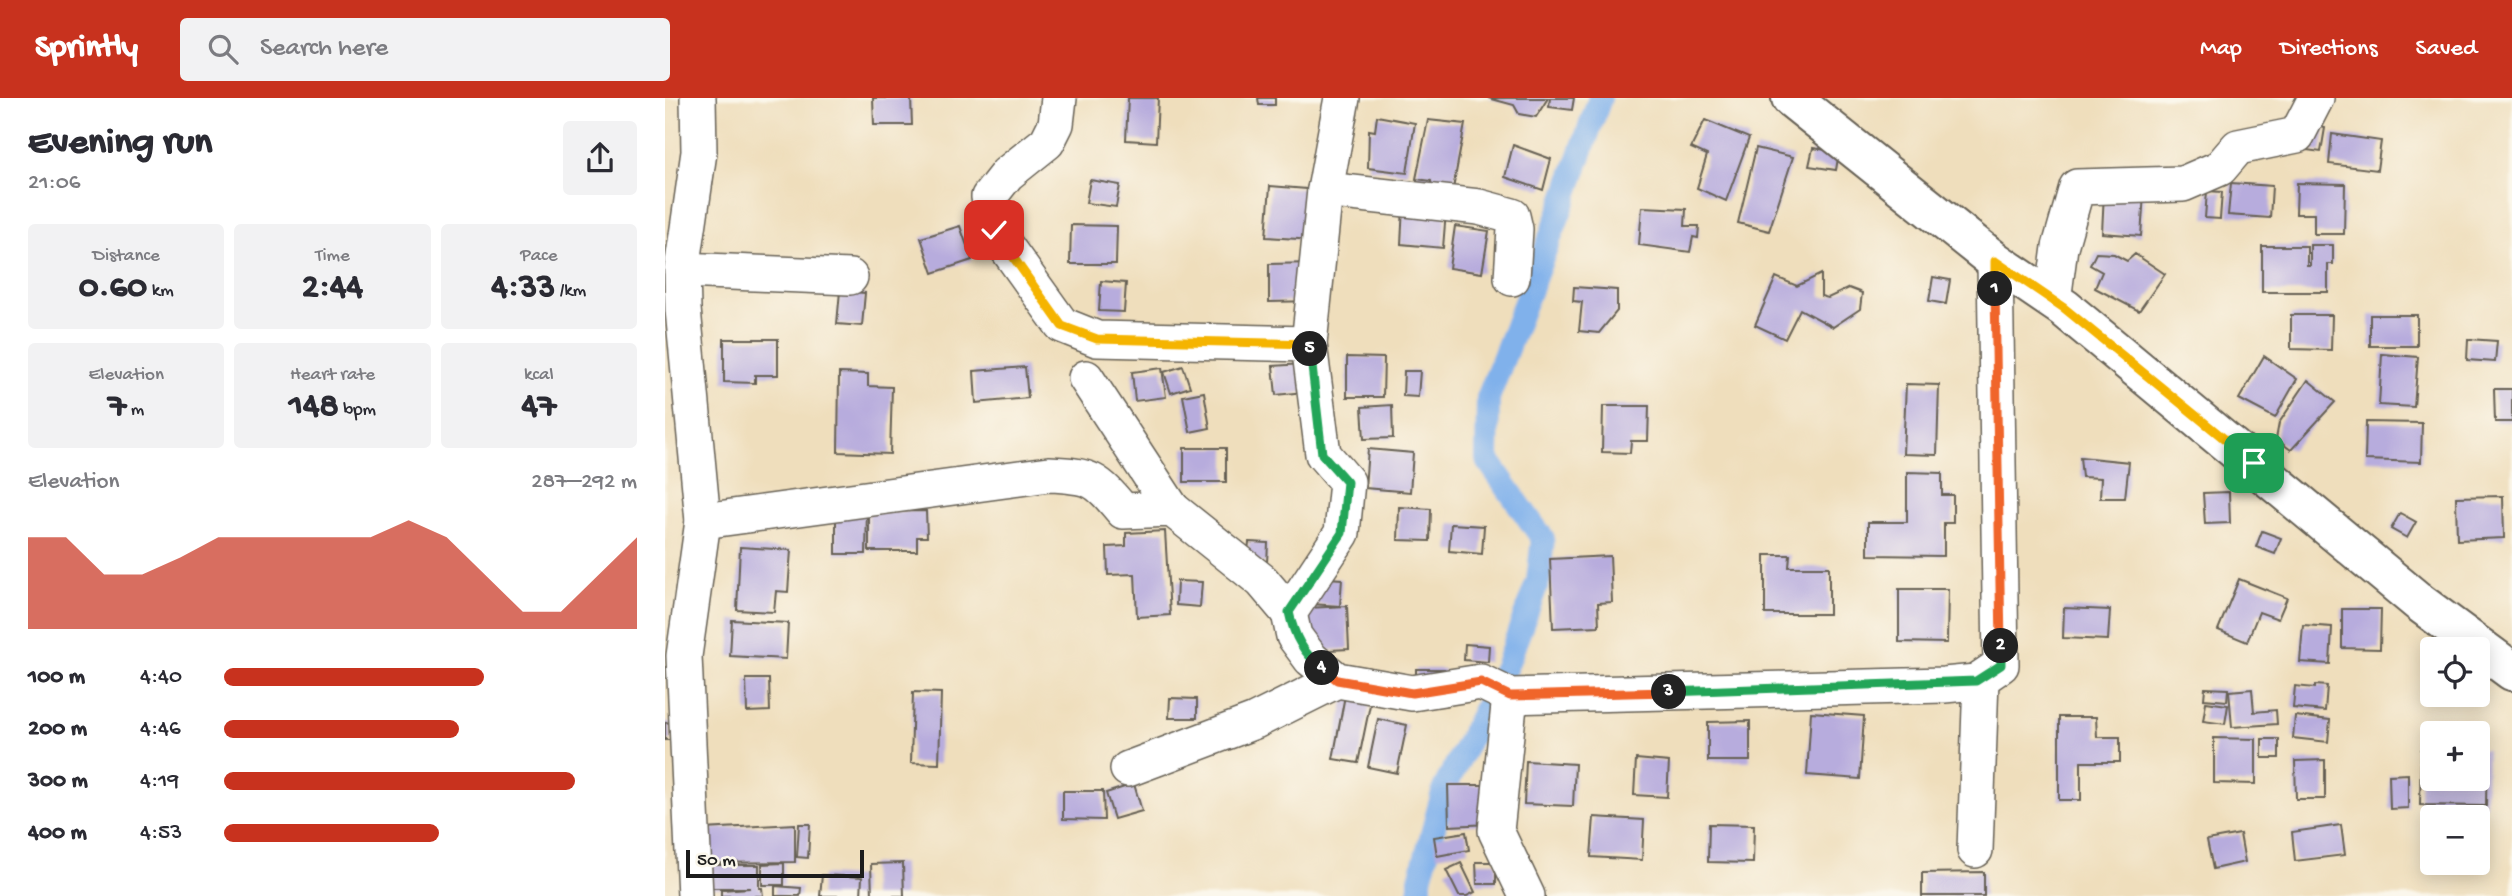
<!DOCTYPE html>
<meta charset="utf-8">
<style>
body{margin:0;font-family:"Gochi Hand",sans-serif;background:#f2f2f3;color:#2b2b33;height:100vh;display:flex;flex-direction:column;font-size:26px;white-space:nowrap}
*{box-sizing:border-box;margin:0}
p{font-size:23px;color:#7c7c81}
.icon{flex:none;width:38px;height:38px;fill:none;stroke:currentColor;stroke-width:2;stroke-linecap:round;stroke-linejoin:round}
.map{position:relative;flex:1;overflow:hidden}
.side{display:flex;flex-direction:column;background:#fff;width:665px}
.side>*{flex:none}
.buttons{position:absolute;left:1755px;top:539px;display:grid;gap:14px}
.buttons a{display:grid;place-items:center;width:70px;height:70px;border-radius:7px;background:#fff;box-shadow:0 4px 18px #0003;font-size:35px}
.scale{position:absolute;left:21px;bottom:18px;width:178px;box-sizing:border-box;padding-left:7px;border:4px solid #1c1c1c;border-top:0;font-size:19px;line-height:24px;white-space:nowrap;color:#1c1c1c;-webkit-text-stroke:5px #fbf7ec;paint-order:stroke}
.pin{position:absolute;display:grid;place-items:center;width:60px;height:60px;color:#fff;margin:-30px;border-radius:14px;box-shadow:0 4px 10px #0006}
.km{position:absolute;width:35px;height:35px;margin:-18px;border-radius:50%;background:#222;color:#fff;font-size:19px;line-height:35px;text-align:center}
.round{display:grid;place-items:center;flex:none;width:74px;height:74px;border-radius:7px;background:#f2f2f3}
.summary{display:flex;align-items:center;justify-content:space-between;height:119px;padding:0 28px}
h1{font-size:38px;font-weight:800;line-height:52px}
.metrics{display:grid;grid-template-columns:repeat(3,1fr);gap:10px;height:119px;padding:7px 28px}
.metrics div{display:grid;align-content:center;border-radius:7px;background:#f2f2f3;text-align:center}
.metrics b{font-size:35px;font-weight:800}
.metrics small{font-size:19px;font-weight:400}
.metrics p{font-size:19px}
.chart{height:196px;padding:14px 28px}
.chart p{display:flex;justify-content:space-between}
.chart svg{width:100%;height:126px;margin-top:7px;fill:#c8321e;opacity:.7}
ul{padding:0 28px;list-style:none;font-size:23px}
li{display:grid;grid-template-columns:112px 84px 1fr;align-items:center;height:52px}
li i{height:18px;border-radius:9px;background:#c8321e}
header{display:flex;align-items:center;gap:42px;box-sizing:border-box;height:98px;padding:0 35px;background:#c8321e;color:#fff}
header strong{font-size:33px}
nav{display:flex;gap:38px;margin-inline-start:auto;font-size:24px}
.search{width:490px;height:63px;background:#f2f2f3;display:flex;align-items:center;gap:18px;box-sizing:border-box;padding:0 24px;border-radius:7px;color:#7c7c81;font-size:26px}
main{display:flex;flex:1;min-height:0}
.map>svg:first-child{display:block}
</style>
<header>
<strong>Sprintly</strong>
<div class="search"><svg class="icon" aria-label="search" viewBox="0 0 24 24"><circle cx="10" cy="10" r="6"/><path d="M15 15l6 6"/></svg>Search here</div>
<nav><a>Map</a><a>Directions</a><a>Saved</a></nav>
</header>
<main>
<section class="side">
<div class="summary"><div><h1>Evening run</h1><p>21:06</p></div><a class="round"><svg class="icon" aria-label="share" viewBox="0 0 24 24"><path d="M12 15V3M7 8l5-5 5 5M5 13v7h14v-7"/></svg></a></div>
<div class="metrics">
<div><p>Distance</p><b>0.60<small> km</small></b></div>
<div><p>Time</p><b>2:44</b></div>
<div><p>Pace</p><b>4:33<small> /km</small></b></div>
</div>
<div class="metrics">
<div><p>Elevation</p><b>7<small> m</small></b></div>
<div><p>Heart rate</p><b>148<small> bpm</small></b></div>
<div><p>kcal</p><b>47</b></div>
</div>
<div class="chart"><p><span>Elevation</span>287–292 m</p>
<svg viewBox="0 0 160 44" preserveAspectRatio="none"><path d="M0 44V12L10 12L20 25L30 25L40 19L50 12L60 12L70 12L80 12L90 12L100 6L110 12L120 25L130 38L140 38L150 25L160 12V44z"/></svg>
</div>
<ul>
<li><b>100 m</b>4:40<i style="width:63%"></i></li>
<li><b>200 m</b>4:46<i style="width:57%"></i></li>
<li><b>300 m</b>4:19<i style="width:85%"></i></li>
<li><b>400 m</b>4:53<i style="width:52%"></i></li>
</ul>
</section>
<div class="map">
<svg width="1847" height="798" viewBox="0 0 1847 798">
<rect width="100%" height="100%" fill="#fbf7ec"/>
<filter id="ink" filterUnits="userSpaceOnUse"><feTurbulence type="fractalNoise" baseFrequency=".0143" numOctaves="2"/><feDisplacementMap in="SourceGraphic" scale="14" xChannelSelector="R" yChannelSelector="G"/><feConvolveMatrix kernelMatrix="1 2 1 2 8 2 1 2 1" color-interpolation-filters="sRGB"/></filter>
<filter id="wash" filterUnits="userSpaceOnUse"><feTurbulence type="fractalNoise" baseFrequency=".00686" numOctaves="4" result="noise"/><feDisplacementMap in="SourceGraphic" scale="28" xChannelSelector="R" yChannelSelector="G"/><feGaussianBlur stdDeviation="1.57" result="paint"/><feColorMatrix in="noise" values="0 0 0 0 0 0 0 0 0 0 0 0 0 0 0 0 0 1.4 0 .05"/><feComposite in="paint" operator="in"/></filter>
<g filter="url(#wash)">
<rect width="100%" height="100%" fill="#efdebc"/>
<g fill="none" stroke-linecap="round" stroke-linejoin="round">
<polyline stroke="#80b1eb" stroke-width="24" points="755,798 755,781 779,691 841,569 873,483 878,441 822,361 823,300 898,106 935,0"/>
</g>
<g id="blocks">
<g fill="#b7acdd">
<polygon points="208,0 246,0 247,27 209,27"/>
<polygon points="463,0 493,0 491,44 461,42"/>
<polygon points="593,0 610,0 610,7 594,7"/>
<polygon points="823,0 883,0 871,19 854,16 849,7"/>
<polygon points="885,0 909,0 907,12 884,9"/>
<polygon points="712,18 750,25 742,75 703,70 704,32 710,33"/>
<polygon points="763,22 800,26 788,91 767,91 766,83 751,81"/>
<polygon points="1040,22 1084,40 1061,103 1032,90 1042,57 1026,50"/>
<polygon points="1644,27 1660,30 1656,54 1641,52"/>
<polygon points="1667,36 1716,43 1712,72 1664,66"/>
<polygon points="848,47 886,61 878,92 840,79"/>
<polygon points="1091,50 1128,59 1104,133 1073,125"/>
<polygon points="1148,50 1174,54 1171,72 1144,68"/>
<polygon points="425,82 455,87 451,109 421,105"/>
<polygon points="1566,85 1607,88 1605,120 1563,117"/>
<polygon points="1632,85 1680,86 1679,136 1649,136 1649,116 1631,116"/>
<polygon points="605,88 654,92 650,142 601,139"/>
<polygon points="1542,93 1557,94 1555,121 1540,120"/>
<polygon points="1439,94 1479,96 1476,138 1437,135"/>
<polygon points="738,109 781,113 778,150 736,146"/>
<polygon points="977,109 1021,111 1020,128 1034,128 1033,140 1028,139 1025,154 974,147"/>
<polygon points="406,127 452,128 451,166 405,166"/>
<polygon points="295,128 307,162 268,175 256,140"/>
<polygon points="790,128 824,133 817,175 784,170"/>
<polygon points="1645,147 1668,147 1668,166 1663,166 1663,194 1597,194 1597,148 1642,148 1642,167 1645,167"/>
<polygon points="1431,155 1449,156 1462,163 1470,156 1500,176 1474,213 1430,190 1437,174 1425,167"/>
<polygon points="649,165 650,203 604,204 604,166"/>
<polygon points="1156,176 1156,198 1163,200 1184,190 1197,195 1195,211 1168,229 1135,211 1120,241 1090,227 1111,179 1132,188"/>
<polygon points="1268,179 1285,182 1281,206 1264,203"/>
<polygon points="436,183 461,185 459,214 434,213"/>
<polygon points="909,189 952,192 952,213 934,235 914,233 917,204 908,203"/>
<polygon points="175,193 200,195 197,228 172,226"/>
<polygon points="1626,217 1667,217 1666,252 1626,251"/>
<rect x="1705" y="217" width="47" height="31"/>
<polygon points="59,241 113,241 113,277 90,277 90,285 59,284"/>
<polygon points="1803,241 1832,243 1830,264 1802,262"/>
<polygon points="1717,256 1753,259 1749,309 1714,307"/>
<polygon points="1599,258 1632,281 1610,320 1574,301"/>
<polygon points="682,259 719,260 718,299 682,299"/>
<polygon points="637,266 639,294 611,297 608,268"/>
<polygon points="518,268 525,289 506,295 499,274"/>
<polygon points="360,269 363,300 311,305 309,273"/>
<polygon points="497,270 501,299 470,303 467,274"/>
<polygon points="739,273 755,273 753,299 738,298"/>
<polygon points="174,275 203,276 203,288 227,289 225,356 173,354"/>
<polygon points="1643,282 1670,304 1626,352 1611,341 1614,325"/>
<polygon points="1241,286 1274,287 1272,357 1238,356"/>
<polygon points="1829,291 1847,291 1847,324 1830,324"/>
<polygon points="539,294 545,330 525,334 518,298"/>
<polygon points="727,307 728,340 699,341 697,309"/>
<polygon points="938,308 984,308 983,343 966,343 965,355 937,354"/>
<polygon points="1701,324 1757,325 1756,364 1700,362"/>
<rect x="519" y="350" width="42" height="34"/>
<polygon points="703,351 748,355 745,394 700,390"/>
<polygon points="1415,359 1464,364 1460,400 1435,400 1436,380 1417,379"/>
<polygon points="1242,374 1277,375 1277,397 1288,397 1288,425 1279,425 1279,458 1203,457 1203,424 1242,424"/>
<polygon points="1564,394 1565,425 1540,426 1538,395"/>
<polygon points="1838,398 1839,440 1792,442 1791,399"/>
<polygon points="734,409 766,411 765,443 733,442"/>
<polygon points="171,411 202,411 201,456 171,456"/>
<polygon points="261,413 262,439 252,439 252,453 204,453 204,414"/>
<polygon points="1735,415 1751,424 1742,440 1726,431"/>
<polygon points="786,426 819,428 817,456 784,453"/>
<polygon points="500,433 505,517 472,519 470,476 443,477 442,449 461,448 461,435"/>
<polygon points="1597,433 1616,440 1610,456 1591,449"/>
<polygon points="584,444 603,445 602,465 582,463"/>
<polygon points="75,449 126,452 123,494 111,493 109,514 72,512"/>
<polygon points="1100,457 1125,457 1124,469 1164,469 1164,516 1100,516"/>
<polygon points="945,458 947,504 933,505 934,528 888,530 885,461"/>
<polygon points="648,479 677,481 675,508 646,506"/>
<polygon points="1574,481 1622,500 1613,521 1594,514 1582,544 1553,532"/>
<polygon points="512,483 537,484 535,509 511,507"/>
<polygon points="1234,491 1283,491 1282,545 1234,544"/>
<polygon points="682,508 684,551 644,553 642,510"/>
<polygon points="1399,510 1445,512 1443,542 1398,540"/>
<polygon points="1677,511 1716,511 1715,551 1677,550"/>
<polygon points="67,522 123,525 121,561 65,558"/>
<polygon points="1638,527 1667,529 1665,566 1635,564"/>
<polygon points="800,546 824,548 823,564 799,562"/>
<polygon points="751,571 779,571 778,584 751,584"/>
<polygon points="81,581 104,581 105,613 82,614"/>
<polygon points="1650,587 1662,588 1660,613 1628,610 1630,588 1650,590"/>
<polygon points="1540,590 1563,591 1562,603 1539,601"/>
<polygon points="1587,591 1589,614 1611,612 1612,626 1567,629 1564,593"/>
<polygon points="681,592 707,597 693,665 668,661"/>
<polygon points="248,594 276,595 274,666 246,665"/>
<polygon points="505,600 532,601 532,620 504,620"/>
<polygon points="1541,604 1563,607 1560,626 1538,623"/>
<polygon points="1146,614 1199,618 1195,681 1142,677"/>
<polygon points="1630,618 1665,622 1663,644 1628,640"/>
<polygon points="1394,619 1431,619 1432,639 1455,639 1455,664 1416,664 1416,702 1394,702"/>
<polygon points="713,621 742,627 732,675 703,669"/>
<polygon points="1085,623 1085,663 1043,663 1043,624"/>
<polygon points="5,624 6,642 0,642 0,625"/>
<polygon points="1549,640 1591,641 1591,686 1549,685"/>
<rect x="1597" y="641" width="17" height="19"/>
<polygon points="1756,652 1768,652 1768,681 1813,681 1813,652 1822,652 1821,708 1755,707"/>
<polygon points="971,661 1004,664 1002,699 969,697"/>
<polygon points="1660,662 1660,701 1631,701 1630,663"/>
<polygon points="861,663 910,666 908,708 859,706"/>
<polygon points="1743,676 1743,710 1725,711 1724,677"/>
<polygon points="469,686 477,713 449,721 441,695"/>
<polygon points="783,687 824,687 825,726 784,728"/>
<polygon points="398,693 438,693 439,722 398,721"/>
<polygon points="929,719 979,722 977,762 926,759"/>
<polygon points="130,726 130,764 40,765 39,731"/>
<polygon points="134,726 145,726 143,760 132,759"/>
<polygon points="1044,726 1089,727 1088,765 1043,764"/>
<polygon points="1676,727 1680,757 1630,763 1627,734"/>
<polygon points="801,734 804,752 772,758 769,739"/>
<polygon points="1575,736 1580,764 1548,771 1542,742"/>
<polygon points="811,764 831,764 831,786 812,786"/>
<polygon points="119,765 119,787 97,787 97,766"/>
<polygon points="238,765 239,798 207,798 206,766"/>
<polygon points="796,765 810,794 802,798 794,798 781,772"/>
<polygon points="35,767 94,767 94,790 97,790 98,798 56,798 56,792 85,790 35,790"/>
<polygon points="1319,774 1319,798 1257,798 1257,775"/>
<polygon points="157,777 197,779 196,798 155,798"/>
<polygon points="110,788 136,790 135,798 110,798"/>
</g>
</g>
</g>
<g filter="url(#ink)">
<use href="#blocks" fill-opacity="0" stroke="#666054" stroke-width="2"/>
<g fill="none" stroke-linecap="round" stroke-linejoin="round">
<g stroke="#666054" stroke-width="38">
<g id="minor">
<polyline points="394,0 391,26 382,44 342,76 324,99 329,132 397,227 432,241 644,246"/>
<polyline points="677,0 660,92 644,246 658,356 682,384 677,435 624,515 629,538 646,561 672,582 747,595 816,584 845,598 1279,587 1311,584 1336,567 1330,163"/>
<polyline points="660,92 814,109 847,118 850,131 847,180"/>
<polyline points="17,172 185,179"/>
<polyline points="1388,203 1395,149 1412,89 1518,86 1555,70 1573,49 1632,37 1651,0"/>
<polyline points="421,280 507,411"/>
<path d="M38,423l346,-47c43,2 47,4 74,37l49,-2 90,72 27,32"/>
<polyline points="845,598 831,733 862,798"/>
<polyline points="463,671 590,623 672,582"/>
<polyline points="1310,752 1316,581"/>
<polyline points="30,798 19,558 38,423 18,211 17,172 34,54 33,0"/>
</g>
</g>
<g stroke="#666054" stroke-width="42">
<polyline id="major" points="1126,0 1330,163 1399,210 1755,505 1847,573"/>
</g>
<use href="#minor" stroke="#fff" stroke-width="35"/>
<use href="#major" stroke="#fff" stroke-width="38"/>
</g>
</g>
<g fill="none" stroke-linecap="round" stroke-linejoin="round" filter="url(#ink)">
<g stroke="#fff" stroke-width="14">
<polyline id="split-1" points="1330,191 1330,163 1399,210 1589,365"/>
</g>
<g stroke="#fff" stroke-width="14">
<polyline id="split-2" points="1330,191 1336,548"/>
</g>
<g stroke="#fff" stroke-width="14">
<polyline id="split-3" points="1004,594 1311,583 1336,567 1336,548"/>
</g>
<g stroke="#fff" stroke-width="14">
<polyline id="split-4" points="657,570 672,582 747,595 816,584 845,598 1004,594"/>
</g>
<g stroke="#fff" stroke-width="14">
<path id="split-5" d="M645,251l12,105 25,28 -5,51 -53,79c5,24 14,41 33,56"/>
</g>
<g stroke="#fff" stroke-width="14">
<polyline id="split-6" points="329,132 397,228 432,241 645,246 645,251"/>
</g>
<use href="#split-1" stroke="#f5b400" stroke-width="9"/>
<use href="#split-2" stroke="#f0652b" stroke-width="9"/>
<use href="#split-3" stroke="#22a559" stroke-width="9"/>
<use href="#split-4" stroke="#f0652b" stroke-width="9"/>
<use href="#split-5" stroke="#22a559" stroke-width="9"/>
<use href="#split-6" stroke="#f5b400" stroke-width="9"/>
</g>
</svg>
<div class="buttons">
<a><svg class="icon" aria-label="locate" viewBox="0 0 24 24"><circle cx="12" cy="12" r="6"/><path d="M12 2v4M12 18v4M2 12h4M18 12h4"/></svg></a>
<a>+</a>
<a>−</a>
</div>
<div class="scale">50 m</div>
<div class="pin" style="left:1589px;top:365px;background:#1e9e55"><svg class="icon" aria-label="arrive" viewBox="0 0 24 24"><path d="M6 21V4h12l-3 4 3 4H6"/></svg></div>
<div class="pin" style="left:329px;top:132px;background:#d93025"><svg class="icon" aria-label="check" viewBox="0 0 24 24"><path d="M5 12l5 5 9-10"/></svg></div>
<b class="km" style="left:1330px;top:191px">1</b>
<b class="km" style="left:1336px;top:548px">2</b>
<b class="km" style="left:1004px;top:594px">3</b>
<b class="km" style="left:657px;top:570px">4</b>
<b class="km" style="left:645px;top:251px">5</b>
</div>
</main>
